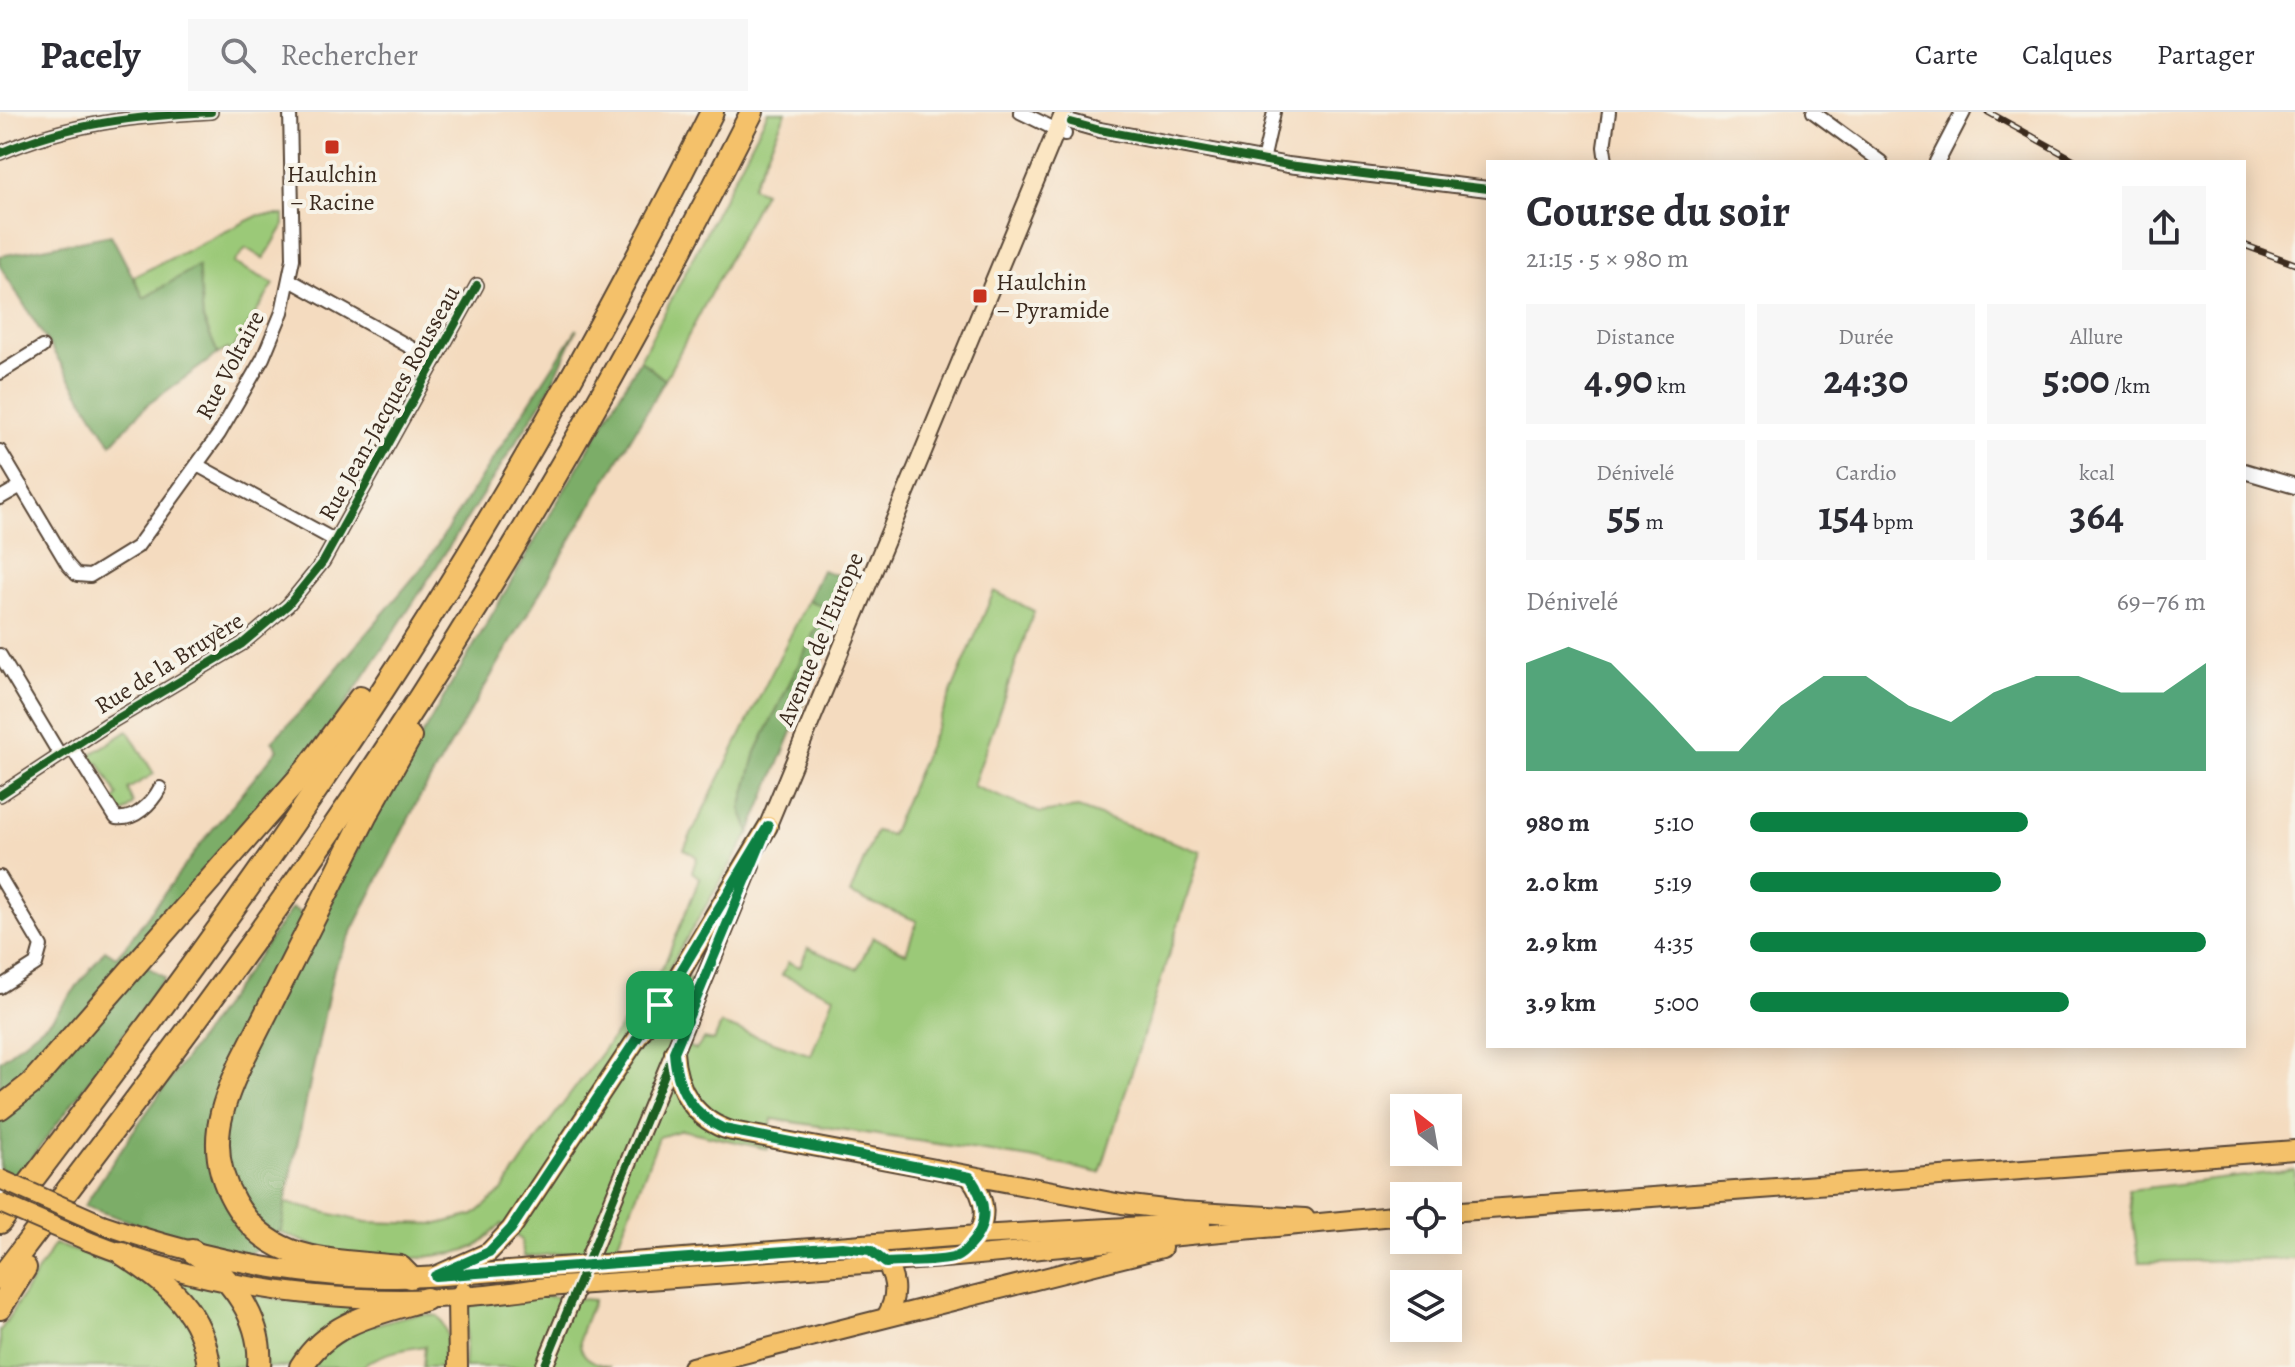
<!DOCTYPE html>
<html lang="fr">
<meta charset="utf-8">
<style>
body{margin:0;font-family:Alegreya,serif;background:#f7f7f7;color:#2b2b33;height:100vh;display:flex;flex-direction:column;font-size:30px;white-space:nowrap}
*{box-sizing:border-box;margin:0}
p{font-size:26px;color:#7c7c81}
.icon{flex:none;width:44px;height:44px;fill:none;stroke:currentColor;stroke-width:2;stroke-linecap:round;stroke-linejoin:round}
.map{position:relative;flex:1;overflow:hidden}
.drawer{position:absolute;left:1486px;top:48px;width:760px;height:888px;display:flex;flex-direction:column;background:#fff;border-radius:0px;box-shadow:0 4px 20px #0003}
.drawer>*{flex:none}
.needle{width:52px;rotate:329deg}
.fabs{position:absolute;left:1390px;top:982px;display:grid;gap:16px}
.fabs a{display:grid;place-items:center;width:72px;height:72px;border-radius:0px;background:#fff;box-shadow:0 4px 20px #0003;font-size:40px}
.pin{position:absolute;display:grid;place-items:center;width:68px;height:68px;color:#fff;margin:-34px;border-radius:16px;box-shadow:0 4px 12px #0006}
.round{display:grid;place-items:center;flex:none;width:84px;height:84px;border-radius:0px;background:#f7f7f7}
.head{display:flex;align-items:center;justify-content:space-between;height:136px;padding:0 40px}
h1{font-size:44px;font-weight:700;line-height:60px}
.stats{display:grid;grid-template-columns:repeat(3,1fr);gap:12px;height:136px;padding:8px 40px}
.stats div{display:grid;align-content:center;border-radius:0px;background:#f7f7f7;text-align:center}
.stats b{font-size:40px;font-weight:700}
.stats small{font-size:22px;font-weight:400}
.stats p{font-size:22px}
.chart{height:224px;padding:16px 40px}
.chart p{display:flex;justify-content:space-between}
.chart svg{width:100%;height:144px;margin-top:8px;fill:#0b8043;opacity:.7}
ul{padding:0 40px;list-style:none;font-size:26px}
li{display:grid;grid-template-columns:128px 96px 1fr;align-items:center;height:60px}
li i{height:20px;border-radius:10px;background:#0b8043}
header{display:flex;align-items:center;gap:48px;box-sizing:border-box;height:112px;padding:0 40px;background:#fff;border-bottom:2px solid #e1e1e2}
header strong{font-size:38px}
nav{display:flex;gap:44px;margin-inline-start:auto;font-size:28px}
.search{width:560px;height:72px;background:#f7f7f7;display:flex;align-items:center;gap:20px;box-sizing:border-box;padding:0 28px;border-radius:0px;color:#7c7c81;font-size:30px}
.map>svg:first-child{display:block}
</style>
<header>
<strong>Pacely</strong>
<div class="search"><svg class="icon" aria-label="search" viewBox="0 0 24 24"><circle cx="10" cy="10" r="6"/><path d="M15 15l6 6"/></svg>Rechercher</div>
<nav><a>Carte</a><a>Calques</a><a>Partager</a></nav>
</header>
<div class="map">
<svg width="2295" height="1255" viewBox="0 0 2295 1255">
<rect width="100%" height="100%" fill="#f7f3e8"/>
<filter id="ink" filterUnits="userSpaceOnUse"><feTurbulence type="fractalNoise" baseFrequency=".0125" numOctaves="2"/><feDisplacementMap in="SourceGraphic" scale="16" xChannelSelector="R" yChannelSelector="G"/><feConvolveMatrix kernelMatrix="1 2 1 2 8 2 1 2 1" color-interpolation-filters="sRGB"/></filter>
<filter id="wash" filterUnits="userSpaceOnUse"><feTurbulence type="fractalNoise" baseFrequency=".006" numOctaves="4" result="noise"/><feDisplacementMap in="SourceGraphic" scale="32" xChannelSelector="R" yChannelSelector="G"/><feGaussianBlur stdDeviation="1.8" result="paint"/><feColorMatrix in="noise" values="0 0 0 0 0 0 0 0 0 0 0 0 0 0 0 0 0 1.4 0 .05"/><feComposite in="paint" operator="in"/></filter>
<g filter="url(#wash)">
<rect width="100%" height="100%" fill="#f4dbbf"/>
<g fill="#9bc978" stroke="#6b7a4b" stroke-width="2">
<polygon points="768,0 786,0 752,75 764,80 665,268 640,248"/>
<polygon points="259,103 284,103 284,113 264,147 246,136 234,151 274,172 230,242 228,237 218,242 203,207 198,155 144,186 133,165"/>
<polygon points="994,479 1034,499 973,674 1040,701 1078,696 1201,740 1100,1061 1030,1046 772,1007 768,1037 682,1018 659,1025 616,1136 524,1145 521,1128 502,1112 475,1135 455,1141 409,1147 340,1144 279,1120 282,1117 285,1091 366,1110 438,1112 474,1103 502,1079 545,1016 632,900 665,851 700,766 692,760 697,745 684,737 808,488 827,496 756,640 741,697 750,720 669,856 691,868 669,925 696,938 704,927 714,929 721,912 811,943 834,884 782,863 788,850 800,855 808,836 857,857 873,825 906,841 917,809 850,782 876,719 891,723"/>
<polygon points="128,619 154,662 128,677 133,692 126,700 120,702 110,695 118,684 99,651 89,652 90,643"/>
<polygon points="2295,1058 2295,1147 2139,1150 2128,1078"/>
<path d="M55,1132l80,28 41,4 93,22 100,11 5,16c21,-6 42,-14 64,-9 12,17 12,31 10,51h-25l2,-21c-22,3 -45,7 -63,21h-362v-36z"/>
<path d="M543,1184l51,4c-13,32 -30,58 17,67h-147l4,-58 10,-8z"/>
</g>
<g fill="#7cad68" stroke="#5c6c43" stroke-width="2">
<polygon points="111,123 144,186 198,154 203,207 218,242 147,293 111,332 0,154 0,144"/>
<polygon points="577,217 547,282 413,491 333,611 132,845 165,866 17,1066 0,1057 0,949 52,907 105,838 116,845 124,836 203,729 278,637 272,629 301,599 425,452"/>
<polygon points="640,248 665,268 417,690 334,856 285,1091 282,1117 260,1136 247,1142 163,1121 84,1094 132,1021 292,796 320,812 369,714"/>
<polygon points="822,458 849,467 852,477 750,720 741,697 756,640 826,496 808,488"/>
</g>
</g>
<g filter="url(#ink)">
<g fill="none" stroke-linecap="round" stroke-linejoin="round">
<g stroke="#574536" stroke-width="16">
<g id="minor">
<polyline points="1020,0 1065,22"/>
<polyline points="1813,0 1881,50"/>
<path d="M0,41c68,-30 138,-37 211,-41"/>
<polyline points="1263,49 1274,0"/>
<polyline points="1606,50 1604,35 1609,0"/>
<polyline points="290,168 435,249"/>
<polyline points="0,261 42,235"/>
<polyline points="0,339 68,453 77,463 90,464 137,435 219,322 263,246 282,200 293,147 290,0"/>
<polyline points="197,353 336,429"/>
<polyline points="0,386 21,374"/>
<polyline points="0,543 60,643"/>
<path d="M72,636l44,70c19,3 36,-15 44,-30"/>
<polyline points="0,683 108,612 242,532 288,493 323,450 477,173"/>
<polyline points="0,765 41,834 36,852 0,875"/>
</g>
</g>
<g stroke="#574536" stroke-width="18">
<g id="tertiary">
<polyline points="1061,7 1100,18 1288,53 1488,77"/>
<polyline points="1937,50 1963,0"/>
<polyline points="2244,359 2295,374"/>
</g>
</g>
<g stroke="#574536" stroke-width="20">
<g id="secondary">
<polyline points="763,725 1064,0"/>
<polyline points="544,1255 751,754"/>
</g>
</g>
<g stroke="#574536" stroke-width="22">
<g id="primary">
<path d="M674,940c2,37 21,69 58,79l390,73 59,7 124,7"/>
<path d="M970,1065c16,22 20,43 2,66"/>
<polyline points="1448,1100 2295,1038"/>
<path d="M102,1112c90,31 188,53 283,54 53,0 107,-6 160,-10"/>
<path d="M88,1129c143,57 306,71 458,46"/>
<path d="M878,1143c19,17 21,41 8,62"/>
<polyline points="632,1150 978,1123 1201,1111"/>
<polyline points="435,1164 489,1140 511,1117 677,866 768,714"/>
<polyline points="634,1169 957,1145 1404,1103"/>
<polyline points="458,1255 457,1186 463,1179"/>
<polyline points="692,1255 1162,1136"/>
</g>
</g>
<g stroke="#574536" stroke-width="26">
<g id="motorway">
<path d="M410,625l-44,78 -126,250c-9,20 -18,41 -21,63 -7,51 24,105 72,123 34,12 74,12 109,16l10,10"/>
<polyline points="0,996 31,972 308,656 360,586"/>
<path d="M0,1110c129,-169 256,-339 373,-517 125,-190 237,-389 339,-593"/>
<path d="M192,1139c39,25 71,68 67,116"/>
<path d="M123,1142c44,28 80,57 86,113"/>
<path d="M0,1167c131,-172 263,-344 383,-525 136,-206 258,-421 369,-642"/>
<polyline points="0,1196 25,1156"/>
<path d="M301,1255c28,-46 77,-54 125,-68"/>
</g>
</g>
<use href="#minor" stroke="#fff" stroke-width="12"/>
<use href="#tertiary" stroke="#fff" stroke-width="14"/>
<use href="#secondary" stroke="#fbe6c3" stroke-width="16"/>
<use href="#primary" stroke="#f4c16a" stroke-width="18"/>
<use href="#motorway" stroke="#f4c16a" stroke-width="22"/>
<g stroke="#3b2a1e" stroke-width="7">
<g id="rail">
<polyline points="1988,0 2078,50"/>
<polyline points="2244,133 2295,152"/>
</g>
</g>
<use href="#rail" stroke="#f7f3e8" stroke-width="4" stroke-dasharray="12" stroke-linecap="butt"/>
<g stroke="#574536" stroke-width="22" stroke-linecap="butt">
<g id="primary-bridge">
<polyline points="0,1067 102,1112"/>
<polyline points="0,1091 88,1129"/>
<polyline points="545,1156 632,1150"/>
<polyline points="546,1175 634,1169"/>
</g>
</g>
<use href="#primary-bridge" stroke="#f4c16a" stroke-width="18"/>
<g stroke="#f7f3e8" stroke-width="13">
<g id="cycleway">
<polyline points="1071,10 1100,18 1288,53 1488,77"/>
<path d="M0,41c68,-30 138,-37 211,-41"/>
<polyline points="0,683 108,612 242,532 288,493 323,450 477,173"/>
<polyline points="544,1255 674,940"/>
</g>
</g>
<use href="#cycleway" stroke="#1b5e20" stroke-width="8"/>
</g>
</g>
<g fill="none" stroke-linecap="round" stroke-linejoin="round" filter="url(#ink)">
<g stroke="#fff" stroke-width="16">
<path id="route" d="M768,714l-94,226c2,34 17,62 50,77l246,48c16,23 20,46 0,68 -4,5 -9,10 -14,12 -19,6 -50,4 -70,6l-16,-13 -28,-3 -407,29 54,-24 22,-23 166,-251z"/>
</g>
<use href="#route" stroke="#0b8043" stroke-width="10"/>
</g>
<g fill="#c8321e" stroke="#f7f3e8" stroke-width="3">
<rect x="324" y="27" width="16" height="16" rx="4"/>
<rect x="972" y="176" width="16" height="16" rx="4"/>
</g>
<g text-anchor="middle" stroke-width="8" stroke-linejoin="round" paint-order="stroke">
<g font-size="24" fill="#3b2a1e" stroke="#f7f3e8">
<text x="332" y="70">Haulchin<tspan x="332" dy="28">– Racine</tspan></text>
<text x="996" y="178" text-anchor="start">Haulchin<tspan x="996" dy="28">– Pyramide</tspan></text>
</g>
<g font-size="24" fill="#3b2a1e" stroke="#f7f3e8">
<text transform="translate(230 253) rotate(-62)" y="8">Rue Voltaire</text>
<text transform="translate(389 291) rotate(-61)" y="8">Rue Jean-Jacques Rousseau</text>
<text transform="translate(820 527) rotate(-67)" y="8">Avenue de l'Europe</text>
<text transform="translate(169 551) rotate(-32)" y="8">Rue de la Bruyère</text>
</g>
</g>
</svg>
<div class="fabs">
<a><svg class="needle" viewBox="-14 -14 28 28"><path d="M0-13l5 13h-10z" fill="#e53935"/><path d="M0 13l5-13h-10z" fill="#7c7c81"/></svg></a>
<a><svg class="icon" aria-label="locate" viewBox="0 0 24 24"><circle cx="12" cy="12" r="6"/><path d="M12 2v4M12 18v4M2 12h4M18 12h4"/></svg></a>
<a><svg class="icon" aria-label="layers" viewBox="0 0 24 24"><path d="M12 4l9 5-9 5-9-5zM3 14l9 5 9-5"/></svg></a>
</div>
<div class="pin" style="left:660px;top:893px;background:#1e9e55"><svg class="icon" aria-label="arrive" viewBox="0 0 24 24"><path d="M6 21V4h12l-3 4 3 4H6"/></svg></div>
<section class="drawer">
<div class="head"><div><h1>Course du soir</h1><p>21:15 · 5 × 980 m</p></div><a class="round"><svg class="icon" aria-label="share" viewBox="0 0 24 24"><path d="M12 15V3M7 8l5-5 5 5M5 13v7h14v-7"/></svg></a></div>
<div class="stats">
<div><p>Distance</p><b>4.90<small> km</small></b></div>
<div><p>Durée</p><b>24:30</b></div>
<div><p>Allure</p><b>5:00<small> /km</small></b></div>
</div>
<div class="stats">
<div><p>Dénivelé</p><b>55<small> m</small></b></div>
<div><p>Cardio</p><b>154<small> bpm</small></b></div>
<div><p>kcal</p><b>364</b></div>
</div>
<div class="chart"><p><span>Dénivelé</span>69–76 m</p>
<svg viewBox="0 0 160 44" preserveAspectRatio="none"><path d="M0 44V11L10 6L20 11L30 24L40 38L50 38L60 24L70 15L80 15L90 24L100 29L110 20L120 15L130 15L140 20L150 20L160 11V44z"/></svg>
</div>
<ul>
<li><b>980 m</b>5:10<i style="width:61%"></i></li>
<li><b>2.0 km</b>5:19<i style="width:55%"></i></li>
<li><b>2.9 km</b>4:35<i style="width:100%"></i></li>
<li><b>3.9 km</b>5:00<i style="width:70%"></i></li>
</ul>
</section>
</div>
